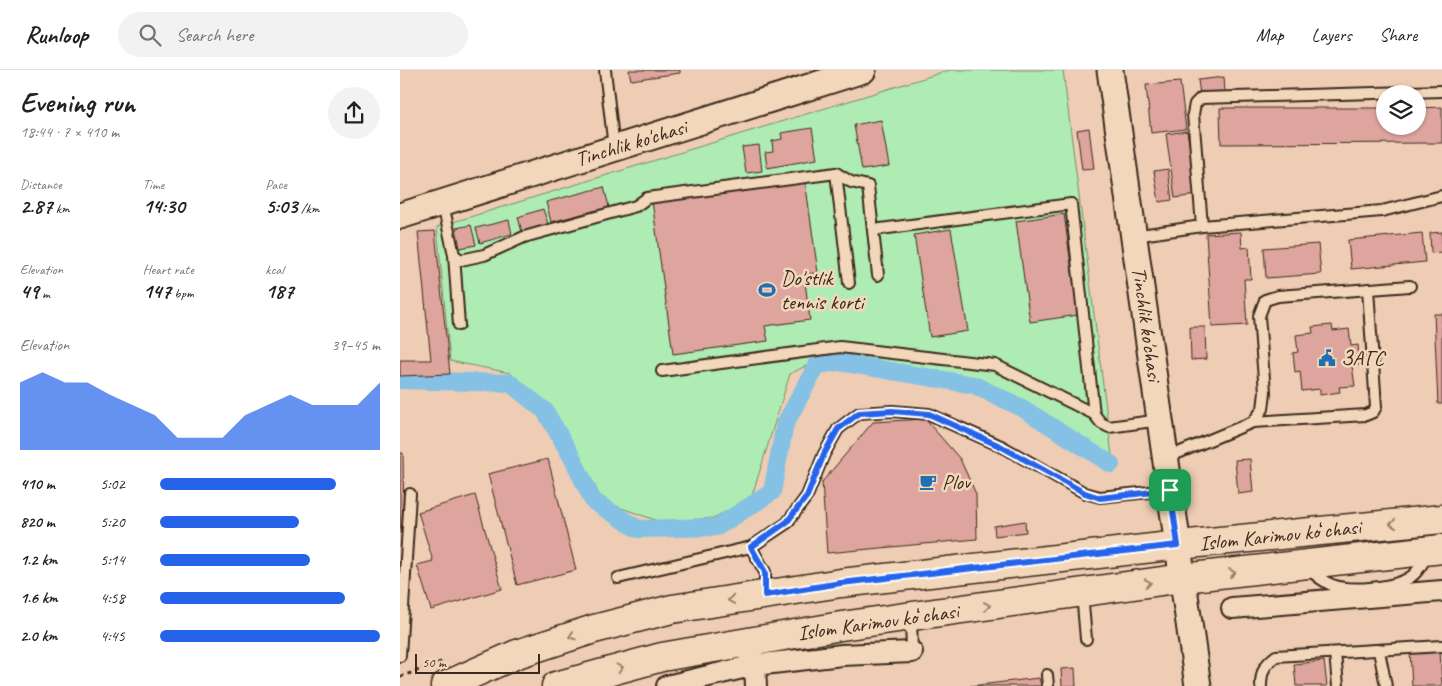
<!DOCTYPE html>
<meta charset="utf-8">
<style>
body{margin:0;font-family:Caveat,sans-serif;background:#f2f2f2;color:#202124;height:100vh;display:flex;flex-direction:column;font-size:19px;white-space:nowrap}
*{box-sizing:border-box;margin:0}
p{font-size:16px;color:#757577}
.icon{flex:none;width:28px;height:28px;fill:none;stroke:currentColor;stroke-width:2;stroke-linecap:round;stroke-linejoin:round}
.map{position:relative;flex:1;overflow:hidden}
.sheet{display:flex;flex-direction:column;background:#fff;width:400px}
.sheet>*{flex:none}
.controls{position:absolute;left:976px;top:15px;display:grid;gap:10px}
.controls a{display:grid;place-items:center;width:50px;height:50px;border-radius:50%;background:#fff;box-shadow:0 1px 4px #0004;font-size:25px}
.scale{position:absolute;left:15px;bottom:12px;width:125px;box-sizing:border-box;padding-left:5px;border:2px solid #3b2a1e;border-top:0;font-size:14px;line-height:18px;white-space:nowrap;color:#3b2a1e;-webkit-text-stroke:4px #f3d7ba;paint-order:stroke}
.pin{position:absolute;display:grid;place-items:center;width:42px;height:42px;color:#fff;margin:-21px;border-radius:10px;box-shadow:0 2px 8px #0006}
.round{display:grid;place-items:center;flex:none;width:52px;height:52px;border-radius:26px;background:#f2f2f2}
.headline{display:flex;align-items:center;justify-content:space-between;height:85px;padding:0 20px}
h1{font-size:28px;font-weight:600;line-height:38px}
.metrics{display:grid;grid-template-columns:repeat(3,1fr);gap:8px;height:85px;padding:5px 20px}
.metrics div{display:grid;align-content:center}
.metrics b{font-size:21px;font-weight:600}
.metrics small{font-size:14px;font-weight:400}
.metrics p{font-size:14px}
.chart{height:140px;padding:10px 20px}
.chart p{display:flex;justify-content:space-between}
.chart svg{width:100%;height:90px;margin-top:5px;fill:#2563eb;opacity:.7}
ul{padding:0 20px;list-style:none;font-size:16px}
li{display:grid;grid-template-columns:80px 60px 1fr;align-items:center;height:38px}
li i{height:12px;border-radius:6px;background:#2563eb}
header{display:flex;align-items:center;gap:30px;box-sizing:border-box;height:70px;padding:0 25px;background:#fff;border-bottom:1px solid #e0e0e0}
header strong{font-size:24px}
nav{display:flex;gap:28px;margin-inline-start:auto;font-size:18px}
.search{width:350px;height:45px;background:#f2f2f2;display:flex;align-items:center;gap:12px;box-sizing:border-box;padding:0 18px;border-radius:28px;color:#757577;font-size:19px}
main{display:flex;flex:1;min-height:0}
.map>svg:first-child{display:block}
</style>
<header>
<strong>Runloop</strong>
<div class="search"><svg class="icon" aria-label="search" viewBox="0 0 24 24"><circle cx="10" cy="10" r="6"/><path d="M15 15l6 6"/></svg>Search here</div>
<nav><a>Map</a><a>Layers</a><a>Share</a></nav>
</header>
<main>
<section class="sheet">
<div class="headline"><div><h1>Evening run</h1><p>18:44 · 7 × 410 m</p></div><a class="round"><svg class="icon" aria-label="share" viewBox="0 0 24 24"><path d="M12 15V3M7 8l5-5 5 5M5 13v7h14v-7"/></svg></a></div>
<div class="metrics">
<div><p>Distance</p><b>2.87<small> km</small></b></div>
<div><p>Time</p><b>14:30</b></div>
<div><p>Pace</p><b>5:03<small> /km</small></b></div>
</div>
<div class="metrics">
<div><p>Elevation</p><b>49<small> m</small></b></div>
<div><p>Heart rate</p><b>147<small> bpm</small></b></div>
<div><p>kcal</p><b>187</b></div>
</div>
<div class="chart"><p><span>Elevation</span>39–45 m</p>
<svg viewBox="0 0 160 44" preserveAspectRatio="none"><path d="M0 44V11L10 6L20 11L30 11L40 17L50 22L60 27L70 38L80 38L90 38L100 27L110 22L120 17L130 22L140 22L150 22L160 11V44z"/></svg>
</div>
<ul>
<li><b>410 m</b>5:02<i style="width:80%"></i></li>
<li><b>820 m</b>5:20<i style="width:63%"></i></li>
<li><b>1.2 km</b>5:14<i style="width:68%"></i></li>
<li><b>1.6 km</b>4:58<i style="width:84%"></i></li>
<li><b>2.0 km</b>4:45<i style="width:100%"></i></li>
</ul>
</section>
<div class="map">
<svg width="1042" height="616" viewBox="0 0 1042 616">
<rect width="100%" height="100%" fill="#efcdb4"/>
<filter id="ink" filterUnits="userSpaceOnUse"><feTurbulence type="fractalNoise" baseFrequency=".02" numOctaves="2"/><feDisplacementMap in="SourceGraphic" scale="10" xChannelSelector="R" yChannelSelector="G"/><feConvolveMatrix kernelMatrix="1 2 1 2 8 2 1 2 1" color-interpolation-filters="sRGB"/></filter>
<g filter="url(#ink)">
<polygon fill="#aeecb3" stroke="#748b68" points="550,0 663,0 712,386 576,308 429,284 390,304 351,429 313,448 261,452 199,430 186,402 143,329 110,303 50,291 37,157"/>
<g fill="none" stroke-linecap="round" stroke-linejoin="round">
<polyline stroke="#84c1e4" stroke-width="18" points="0,310 110,313 145,341 173,389 193,431 238,459 317,457 372,422 385,354 417,295 438,292 574,315 622,338 711,394"/>
</g>
<g fill="#dea49e" stroke="#3b2a1e">
<polygon points="229,0 280,0 280,3 231,10"/>
<polygon points="824,7 825,23 800,25 798,10"/>
<polygon points="780,12 786,59 751,63 746,15"/>
<polygon points="1042,37 1042,73 821,74 820,38 985,38 985,56 1018,56 1018,38"/>
<polygon points="481,50 489,96 462,100 454,55"/>
<polygon points="412,58 417,89 367,98 365,82 373,81 372,71 382,69 381,63"/>
<polygon points="689,58 694,99 682,100 677,60"/>
<polygon points="787,61 797,125 775,128 766,64"/>
<polygon points="359,75 362,101 346,103 342,77"/>
<polygon points="768,99 772,130 759,132 754,101"/>
<polygon points="405,110 418,203 404,204 410,250 365,256 368,271 273,284 252,131"/>
<polygon points="204,117 209,137 151,152 146,132"/>
<polygon points="143,139 148,154 122,162 118,147"/>
<polygon points="664,144 678,245 630,252 616,151"/>
<polygon points="109,150 112,164 80,173 76,158"/>
<polygon points="71,155 76,175 60,178 56,158"/>
<polygon points="551,159 568,261 530,267 514,165"/>
<polygon points="35,161 50,304 0,306 0,290 31,290 18,162"/>
<polygon points="841,162 842,178 849,177 851,209 844,209 847,255 812,257 806,164"/>
<polygon points="1042,162 1042,182 1031,183 1030,163"/>
<polygon points="1022,163 1025,192 951,199 948,170"/>
<polygon points="918,174 921,204 866,208 864,178"/>
<polygon points="1034,244 1042,244 1042,334 1038,334"/>
<polygon points="932,255 933,261 949,259 951,276 958,275 960,295 952,295 955,316 939,317 940,322 920,325 920,319 902,321 900,301 895,302 893,283 898,282 896,265 913,263 912,257"/>
<polygon points="790,257 805,257 806,289 791,290"/>
<polygon points="525,349 560,389 576,424 577,469 427,483 422,412 473,352"/>
<polygon points="0,383 3,383 4,459 0,459"/>
<polygon points="148,389 176,500 117,515 88,404"/>
<polygon points="850,389 853,422 838,424 835,390"/>
<polygon points="75,425 102,519 31,540 17,495 33,491 18,442"/>
<polygon points="625,451 626,462 595,466 594,456"/>
<polygon points="1040,579 1042,616 1012,616 1010,582"/>
<polygon points="924,591 927,616 896,616 894,594"/>
<polygon points="675,598 676,616 662,616 661,599"/>
<polygon points="639,608 641,616 570,616"/>
</g>
<g fill="none" stroke-linecap="round" stroke-linejoin="round">
<g stroke="#3b2a1e" stroke-width="14">
<g id="service">
<polyline points="205,0 214,78"/>
<polyline points="436,103 449,213"/>
<polyline points="43,134 54,185 61,190 84,185 124,167 236,136 247,128 436,103 451,112 468,116 478,205"/>
<polyline points="802,156 793,44 795,34 801,28 1042,21"/>
<polyline points="473,160 671,134 694,344 701,353 709,357 760,350"/>
<polyline points="734,166 802,156 982,141 1042,126"/>
<polyline points="54,185 59,255"/>
<polyline points="262,301 440,277 595,295 694,344"/>
<polyline points="853,352 966,345 973,342 976,337 968,219"/>
<polyline points="766,388 853,352 863,339 865,322 859,246 865,230 878,226 1010,216"/>
<polyline points="351,477 387,453 407,426 424,384 438,359 459,343 492,341 529,344 603,377 685,423 700,427 770,420"/>
<path d="M907,497c8,8 15,14 25,18 18,7 64,3 80,-9 7,-5 11,-14 16,-22"/>
<polyline points="218,508 351,477 365,502 365,524"/>
<polyline points="682,523 686,569"/>
<polyline points="511,548 512,582"/>
<polyline points="979,581 986,616"/>
<polyline points="935,583 938,616"/>
<polyline points="0,586 10,424"/>
<polyline points="647,605 648,616"/>
<path d="M861,616c0,-14 3,-21 15,-30l166,-10"/>
</g>
</g>
<g stroke="#3b2a1e" stroke-width="24">
<g id="minor">
<polyline points="832,538 1042,521"/>
<polyline points="349,584 355,595 356,616"/>
<polyline points="267,616 355,595 442,585 512,582"/>
</g>
</g>
<g stroke="#3b2a1e" stroke-width="29">
<g id="tertiary">
<polyline points="710,0 798,616"/>
<polyline points="0,146 463,0"/>
</g>
</g>
<g stroke="#3b2a1e" stroke-width="31">
<g id="primary">
<polyline points="45,616 117,584 194,559 272,539 441,513 779,475 1042,449"/>
<polyline points="156,616 262,587 441,556 783,508 1042,479"/>
</g>
</g>
<polyline stroke="#3b2a1e" stroke-width="3" stroke-dasharray="4 4" stroke-linecap="butt" points="0,607 41,592"/>
<use href="#service" stroke="#f3d7ba" stroke-width="10"/>
<use href="#minor" stroke="#f3d7ba" stroke-width="20"/>
<use href="#tertiary" stroke="#f3d7ba" stroke-width="25"/>
<use href="#primary" stroke="#f3d7ba" stroke-width="28"/>
</g>
<defs><path id="oneway-chevron" d="M-2-3.5L2.5 0L-2 3.5" fill="none" stroke-width="1.6" stroke-linecap="round" stroke-linejoin="round" transform="scale(1.25)"/></defs>
<g stroke="#97806c">
<use href="#oneway-chevron" transform="translate(993 454) rotate(174)"/>
<use href="#oneway-chevron" transform="translate(832 503) rotate(-6)"/>
<use href="#oneway-chevron" transform="translate(748 513) rotate(-8)"/>
<use href="#oneway-chevron" transform="translate(331 530) rotate(172)"/>
<use href="#oneway-chevron" transform="translate(587 536) rotate(-8)"/>
<use href="#oneway-chevron" transform="translate(172 566) rotate(162)"/>
<use href="#oneway-chevron" transform="translate(220 598) rotate(-14)"/>
</g>
</g>
<g fill="none" stroke-linecap="round" stroke-linejoin="round" filter="url(#ink)">
<g stroke="#fff" stroke-width="10">
<polygon id="route" points="492,341 529,344 602,377 685,423 700,428 770,420 778,475 441,513 365,525 365,502 351,477 387,452 407,426 424,384 438,359 459,343"/>
</g>
<use href="#route" stroke="#2563eb" stroke-width="6"/>
</g>
<defs>
<g id="stadium-bare" transform="scale(1.35)"><path d="M0-5a6.5 5 0 1 0 0 10a6.5 5 0 1 0 0-10ZM-3.5-1.8h7v3.6h-7Z" fill="#1f6fb2" stroke="#f3d7ba" stroke-width="2.5" paint-order="stroke"/></g>
<g id="civic-bare" transform="scale(1.35)"><path d="M-.6-6.5H3V-4.5H.6V-3L4-1V1h2V6H-6V1h2V-1L-.6-3ZM-1.2 2.5V6h2.4V2.5Z" fill="#1f6fb2" stroke="#f3d7ba" stroke-width="2.5" paint-order="stroke"/></g>
<g id="cafe-bare" transform="scale(1.35)"><path d="M-5.5-4.5H6V0H3Q3 3.5 0 3.5H-2.5Q-5.5 3.5-5.5 0ZM3-3.2v2h1.7v-2ZM-6 4.5H4V6H-6Z" fill="#1f6fb2" stroke="#f3d7ba" stroke-width="2.5" paint-order="stroke"/></g>
</defs>
<g fill-rule="evenodd">
<use href="#stadium-bare" x="367" y="220"/>
<use href="#civic-bare" x="927" y="288"/>
<use href="#cafe-bare" x="528" y="412"/>
</g>
<g text-anchor="middle" stroke-width="5" stroke-linejoin="round" paint-order="stroke">
<g font-size="21" fill="#3b2a1e" stroke="#f3d7ba">
<text transform="translate(231 73) rotate(-17)" y="7">Tinchlik ko'chasi</text>
<text transform="translate(747 254) rotate(82)" y="7">Tinchlik ko'chasi</text>
<text transform="translate(880 465) rotate(-6)" y="7">Islom Karimov koʻchasi</text>
<text transform="translate(478 552) rotate(-8)" y="7">Islom Karimov koʻchasi</text>
</g>
<g font-size="21" fill="#3b2a1e" stroke="#f3d7ba" text-anchor="start">
<text x="381" y="215">Do'stlik<tspan x="381" dy="24">tennis korti</tspan></text>
<text x="941" y="295">ЗАГС</text>
<text x="542" y="419">Plov</text>
</g>
</g>
</svg>
<div class="controls">
<a><svg class="icon" aria-label="layers" viewBox="0 0 24 24"><path d="M12 4l9 5-9 5-9-5zM3 14l9 5 9-5"/></svg></a>
</div>
<div class="scale">50 m</div>
<div class="pin" style="left:770px;top:420px;background:#1e9e55"><svg class="icon" aria-label="arrive" viewBox="0 0 24 24"><path d="M6 21V4h12l-3 4 3 4H6"/></svg></div>
</div>
</main>
